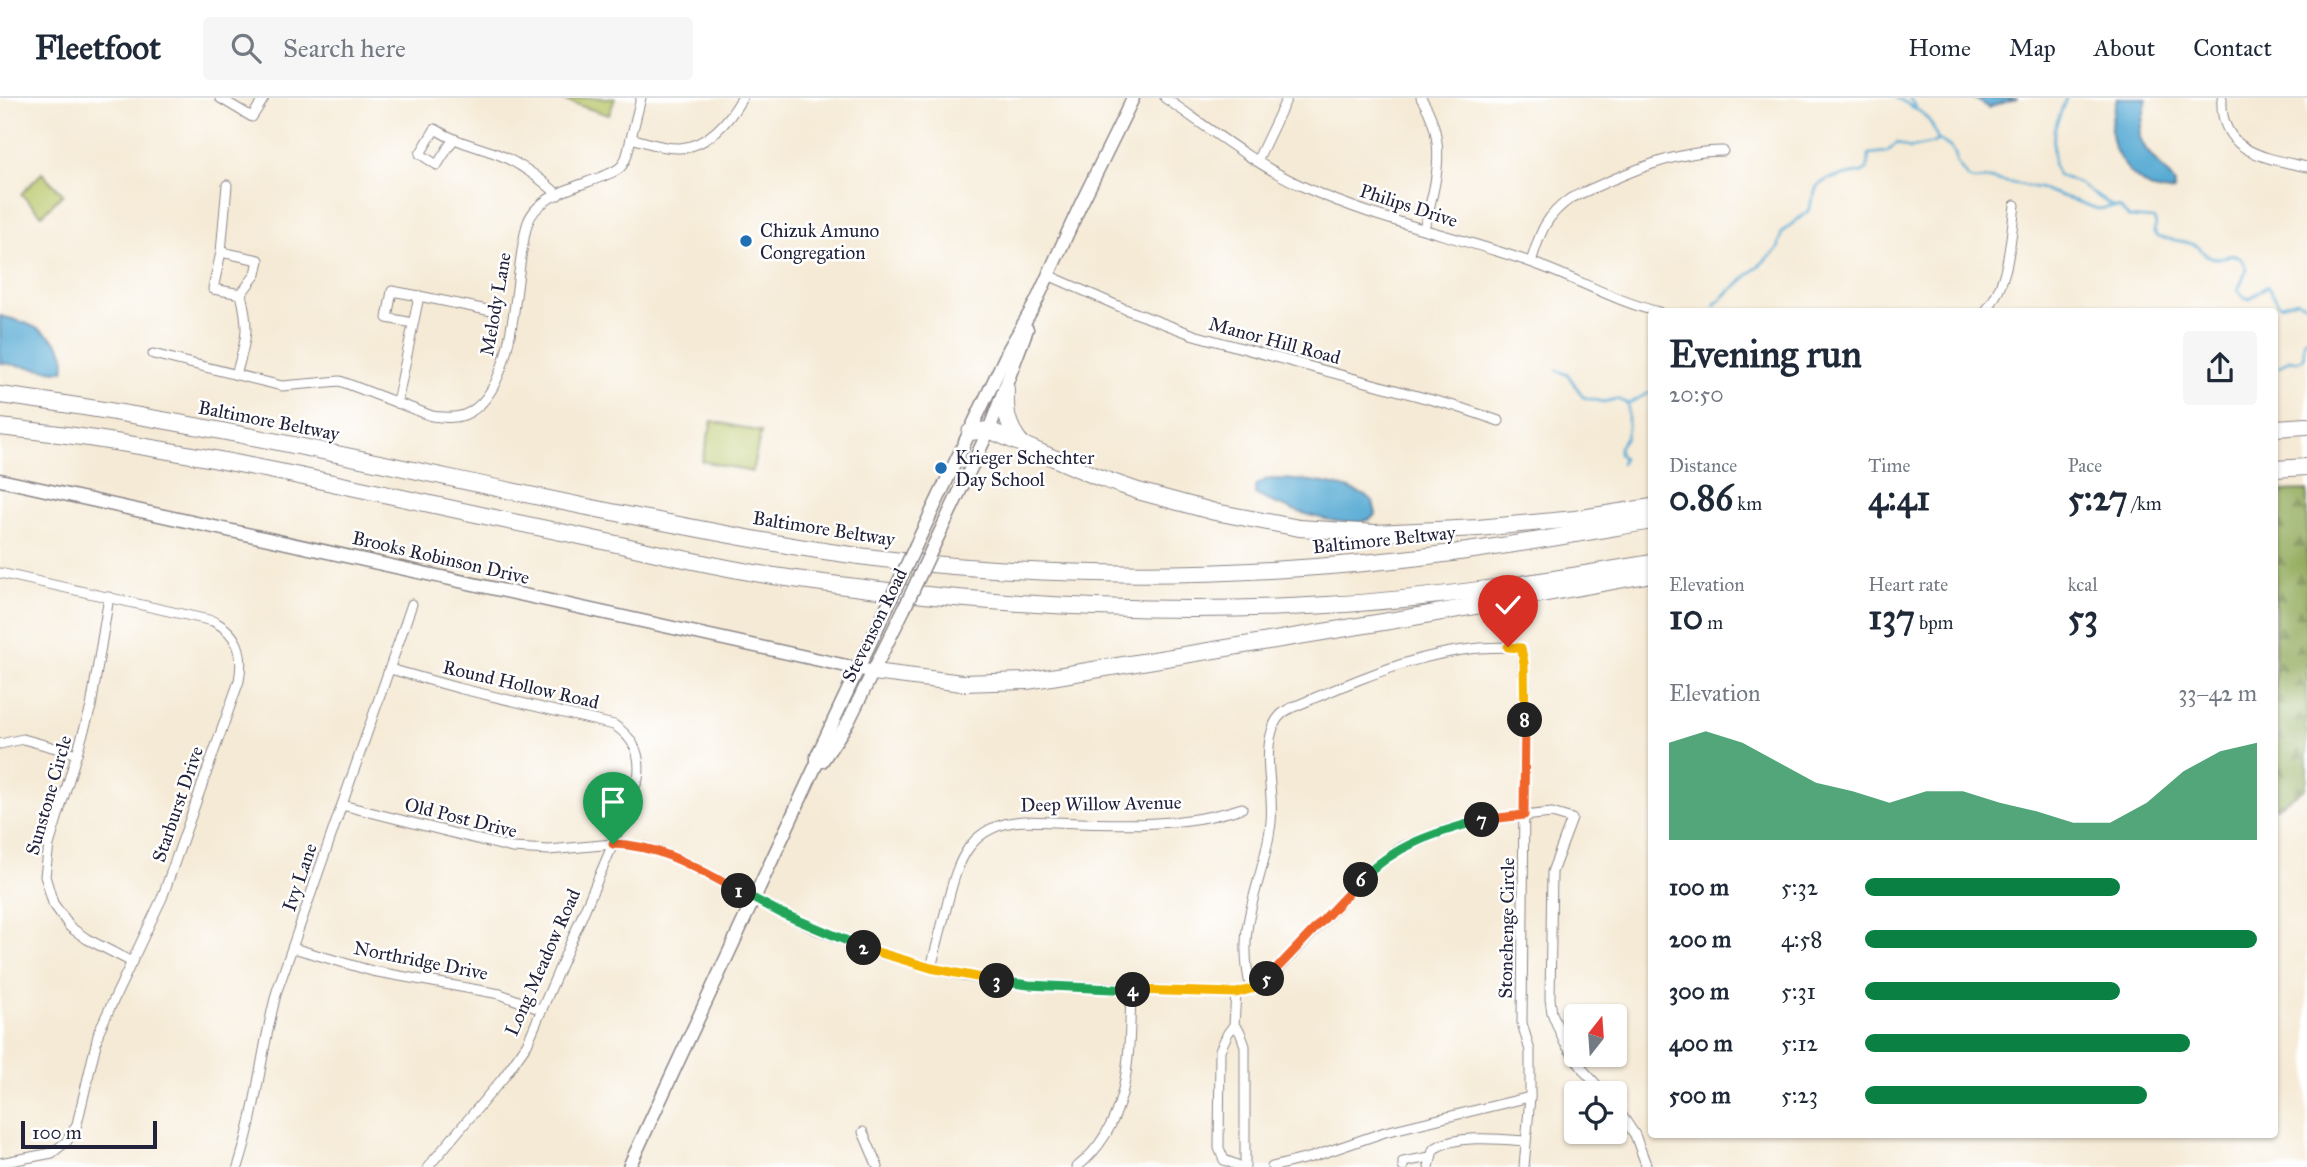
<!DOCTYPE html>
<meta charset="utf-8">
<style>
body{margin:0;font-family:"IM FELL Great Primer",serif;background:#f6f6f7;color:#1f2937;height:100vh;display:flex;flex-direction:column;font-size:26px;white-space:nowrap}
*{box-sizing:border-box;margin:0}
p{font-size:23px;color:#747a83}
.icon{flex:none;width:38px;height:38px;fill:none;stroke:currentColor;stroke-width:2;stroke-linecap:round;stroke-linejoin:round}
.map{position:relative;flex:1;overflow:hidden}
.sheet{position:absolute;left:1648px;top:210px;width:630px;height:830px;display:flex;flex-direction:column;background:#fff;border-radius:7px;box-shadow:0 2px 5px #0004}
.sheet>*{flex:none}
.needle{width:46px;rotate:17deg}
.fabs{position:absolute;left:1564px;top:906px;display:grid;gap:14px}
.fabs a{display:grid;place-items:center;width:63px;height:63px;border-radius:7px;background:#fff;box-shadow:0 2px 5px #0004;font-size:35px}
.scale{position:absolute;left:21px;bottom:18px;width:136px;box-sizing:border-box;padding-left:7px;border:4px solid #22223b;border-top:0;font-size:19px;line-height:24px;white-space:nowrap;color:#22223b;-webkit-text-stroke:5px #fff;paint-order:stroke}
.pin{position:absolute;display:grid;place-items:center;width:60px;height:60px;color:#fff;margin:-72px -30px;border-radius:50% 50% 50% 0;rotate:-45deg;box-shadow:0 0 7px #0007}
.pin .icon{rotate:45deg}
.km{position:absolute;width:35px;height:35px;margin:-18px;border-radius:50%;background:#222;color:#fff;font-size:19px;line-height:35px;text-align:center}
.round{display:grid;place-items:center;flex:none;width:74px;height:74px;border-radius:7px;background:#f6f6f7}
.overview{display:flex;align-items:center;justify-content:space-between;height:119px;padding:0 21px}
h1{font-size:38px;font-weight:700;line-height:52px}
.figures{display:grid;grid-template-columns:repeat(3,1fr);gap:10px;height:119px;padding:7px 21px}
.figures div{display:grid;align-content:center}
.figures b{font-size:35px;font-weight:700}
.figures small{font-size:19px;font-weight:400}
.figures p{font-size:19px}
.chart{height:196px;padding:14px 21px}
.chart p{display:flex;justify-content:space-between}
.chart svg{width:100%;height:126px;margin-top:7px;fill:#0b8043;opacity:.7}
ul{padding:0 21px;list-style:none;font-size:23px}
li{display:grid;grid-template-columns:112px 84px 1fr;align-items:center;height:52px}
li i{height:18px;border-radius:9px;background:#0b8043}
header{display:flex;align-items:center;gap:42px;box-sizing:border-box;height:98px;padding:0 35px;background:#fff;border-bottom:2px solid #e0e1e3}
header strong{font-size:33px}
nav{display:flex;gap:38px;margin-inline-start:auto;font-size:24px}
.search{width:490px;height:63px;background:#f6f6f7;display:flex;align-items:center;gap:18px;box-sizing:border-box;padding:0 24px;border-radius:7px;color:#747a83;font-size:26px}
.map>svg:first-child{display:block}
</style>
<header>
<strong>Fleetfoot</strong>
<div class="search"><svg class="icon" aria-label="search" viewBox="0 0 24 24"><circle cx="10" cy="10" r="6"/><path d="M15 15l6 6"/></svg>Search here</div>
<nav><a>Home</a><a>Map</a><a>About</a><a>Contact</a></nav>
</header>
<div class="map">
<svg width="2307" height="1069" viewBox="0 0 2307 1069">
<defs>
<pattern id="forest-firs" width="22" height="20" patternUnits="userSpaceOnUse" patternTransform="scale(1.75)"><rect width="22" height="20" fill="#92ab5c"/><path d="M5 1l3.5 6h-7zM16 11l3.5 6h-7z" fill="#778b4d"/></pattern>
</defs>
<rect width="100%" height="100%" fill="#fff"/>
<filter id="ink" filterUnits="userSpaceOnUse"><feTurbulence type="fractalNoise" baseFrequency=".0143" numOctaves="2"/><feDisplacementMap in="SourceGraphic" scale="14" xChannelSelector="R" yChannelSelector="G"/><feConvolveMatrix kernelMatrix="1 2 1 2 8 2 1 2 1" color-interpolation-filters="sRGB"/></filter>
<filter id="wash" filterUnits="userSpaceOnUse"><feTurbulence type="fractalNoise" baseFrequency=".00686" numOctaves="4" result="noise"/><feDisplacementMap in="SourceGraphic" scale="28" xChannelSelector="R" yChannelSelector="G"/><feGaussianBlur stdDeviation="1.57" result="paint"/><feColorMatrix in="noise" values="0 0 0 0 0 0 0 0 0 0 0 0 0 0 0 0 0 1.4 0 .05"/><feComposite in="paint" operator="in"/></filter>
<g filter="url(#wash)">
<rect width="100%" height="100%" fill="#f5ead5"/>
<g fill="#b8c668" stroke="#6d7452" stroke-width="2">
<polygon points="556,0 615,0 609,17"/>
<polygon points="42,75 63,96 42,117 21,96"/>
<polygon points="712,323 761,334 752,374 702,363"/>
</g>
<polygon fill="url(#forest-firs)" stroke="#5a664c" stroke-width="2" points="2307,392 2307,680 2305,691 2275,710 2275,393"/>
<g fill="#58abd4" stroke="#3d6688" stroke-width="2">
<polygon points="1974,0 2018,0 1988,10"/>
<path d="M2117,0h30l-8,39c8,19 25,30 36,47l-1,7c-29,6 -63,-33 -63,-60 -1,-10 4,-23 6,-33z"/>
<path d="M0,218c25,5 72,21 64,54l-8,1 -56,-8z"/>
<path d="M1267,381c31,0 81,3 106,22l3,13c-19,23 -99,-8 -121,-20v-8z"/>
</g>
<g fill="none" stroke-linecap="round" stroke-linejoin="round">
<g stroke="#58abd4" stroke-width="2.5">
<path d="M1897,0c23,14 32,14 41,42 9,4 20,11 18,22l11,15 6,3 17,-1 49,9 59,21 15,-2 7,1 8,9 26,2 2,6 -2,6 4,6c11,3 28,3 39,9 4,3 7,9 13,11 15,7 26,-15 37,12l-9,21 6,7 6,2 17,-13 13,19 17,-4 10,4"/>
<polyline points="1909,0 1916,8"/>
<polyline points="2066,0 2054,32 2053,66 2058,77 2080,86 2113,109"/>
<path d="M1714,207l64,-56 4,-17 26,-21 9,-25 11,-7 34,-7 5,-3 2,-15 18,-2 10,-9 13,6c9,-5 19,-2 28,-9"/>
<polyline points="2279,269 2289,262 2297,263 2304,260 2304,244 2307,239"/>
<polyline points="1557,272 1568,277 1583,299 1603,304 1617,301 1628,306"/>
<polyline points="1628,306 1652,293"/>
<polyline points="1621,366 1623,360 1619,356 1619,349 1626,339 1628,329 1628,306"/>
</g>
</g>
</g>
<g filter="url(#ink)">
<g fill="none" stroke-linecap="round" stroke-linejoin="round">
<g stroke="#8c8688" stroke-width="11">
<g id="street">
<polyline points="220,0 252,19 264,0"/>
<path d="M1165,0c45,31 89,66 139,89 72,33 152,49 226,75 44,15 84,39 129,50"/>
<path d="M1421,0c28,43 15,85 3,130"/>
<path d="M2222,0c-3,55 44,60 85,69"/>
<polyline points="631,40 641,0"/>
<path d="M453,42l-16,25 -17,-11 15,-25c19,12 37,16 57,23 23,8 49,26 66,43"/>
<polyline points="1257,63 1287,0"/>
<polyline points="221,154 227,87"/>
<path d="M1531,164c9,-29 14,-46 40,-64 49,-22 99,-47 152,-47"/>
<polyline points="1048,177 1125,211 1194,237 1458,309 1499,323"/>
<path d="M1985,214c25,-30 25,-71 30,-107"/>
<polyline points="413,225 387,220 392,193 419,198"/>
<path d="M153,256l129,32 58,-5 92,35c10,1 21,3 32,-1 55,-21 49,-141 63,-190 8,-29 49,-38 74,-48 7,-3 18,-6 22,-13 5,-7 6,-18 8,-26 15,4 33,11 49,10 28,-2 49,-27 62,-50"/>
<path d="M236,277c10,-36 14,-44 5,-81l-28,-5 8,-37 38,8 -3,14 -15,20"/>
<polyline points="397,305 419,198 492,213"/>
<path d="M0,475l213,48c26,13 31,33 26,60l-77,217 -63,133 -22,93 -10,17 -15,12 -52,10"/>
<polyline points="109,499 91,609 49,747 45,778 53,805 70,829 87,841 132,864"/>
<path d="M390,571l68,19 156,37c20,13 28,30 24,54l-25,65 -86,200 -24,34 -75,89"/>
<polyline points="0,646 23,641 77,656"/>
<polyline points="342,707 512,750 549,752 613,746 645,749 683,763 781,815 815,831 881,856 964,878 1029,887 1236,895 1251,891 1272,878 1373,770 1402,749 1451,730 1483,722 1552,715 1572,721 1552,774 1550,901 1552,915 1564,944 1585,974 1605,996"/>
<polyline points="293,850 372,873 500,896 542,912"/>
<path d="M931,870c5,-21 11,-42 16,-63 11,-46 23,-81 77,-84 74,2 147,10 218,-13"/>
<path d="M1251,891c-17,-68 13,-104 20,-167 3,-31 -8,-61 1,-91 3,-12 9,-18 19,-23 74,-31 149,-67 230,-60l4,35 -3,340 8,28v46l-6,70"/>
<polyline points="1236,895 1234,927 1228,935 1220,952 1219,1050 1224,1062 1242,1069"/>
<polyline points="1234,927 1240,934 1245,948 1245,1069"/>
<polyline points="1615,1007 1635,1037 1647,1069"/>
<polyline points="863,1034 878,1069"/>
<path d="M238,1069c19,-58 23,-117 39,-176l135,-387"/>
<path d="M1077,1069c55,-44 52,-114 54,-177"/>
<polyline points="1272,1069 1312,1059 1385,1034 1530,999"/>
<polyline points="1403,1069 1403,1064 1430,1059"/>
<path d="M1429,1069l4,-17c20,-16 68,-11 92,-9"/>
</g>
</g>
<g stroke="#8c8688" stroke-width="15">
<g id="secondary">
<polyline points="0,382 874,574"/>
<polyline points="916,447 1009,251 1036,204 1080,108 1133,0"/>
<polyline points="933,449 989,332 1027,231"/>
<polyline points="817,665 822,663 848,624 904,511"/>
<polyline points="629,1069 817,665 817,658 887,509"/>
</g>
</g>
<g stroke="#8c8688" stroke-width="18">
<g id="highway">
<path d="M1006,291c-1,22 1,37 15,54"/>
<path d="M0,297c203,26 402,74 602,115 93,18 187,38 281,49 173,20 347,19 520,0 84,-9 166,-24 249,-38"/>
<path d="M0,329c36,4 72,8 108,14 152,23 302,60 453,91 68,14 137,32 206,43 184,28 374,41 560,30 110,-6 217,-24 325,-42"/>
<polyline points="2275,330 2307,328"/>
<polyline points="970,334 989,332 1095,378 1138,393 1215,414 1299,430 1375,435 1478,430 1575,421 1652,409"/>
<polyline points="2275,371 2307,369"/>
<polyline points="874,574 962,585 1027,583 1419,518 1652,476"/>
</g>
</g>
<use href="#street" stroke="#fff" stroke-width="9"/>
<use href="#secondary" stroke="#fff" stroke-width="12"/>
<use href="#highway" stroke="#fff" stroke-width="16"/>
<g stroke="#8c8688" stroke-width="15" stroke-linecap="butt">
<g id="secondary-bridge">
<polyline points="887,509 916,447"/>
<polyline points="904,511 933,449"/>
</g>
</g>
<use href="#secondary-bridge" stroke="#fff" stroke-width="12"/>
</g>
</g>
<g fill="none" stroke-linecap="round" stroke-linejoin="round" filter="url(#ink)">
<g stroke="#fff" stroke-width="14">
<path id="split-1" d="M613,746c48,1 85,25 126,47"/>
</g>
<g stroke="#fff" stroke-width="14">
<polyline id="split-2" points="739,793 781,815 864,850"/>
</g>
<g stroke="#fff" stroke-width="14">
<polyline id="split-3" points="864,850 931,870 997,883"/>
</g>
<g stroke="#fff" stroke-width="14">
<polyline id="split-4" points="997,883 1029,887 1133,892"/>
</g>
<g stroke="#fff" stroke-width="14">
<polyline id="split-5" points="1133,892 1236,895 1251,891 1267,881"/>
</g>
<g stroke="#fff" stroke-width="14">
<polyline id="split-6" points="1267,881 1361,782"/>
</g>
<g stroke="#fff" stroke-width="14">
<path id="split-7" d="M1361,782c33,-35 76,-48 121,-60"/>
</g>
<g stroke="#fff" stroke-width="14">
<polyline id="split-8" points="1482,722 1524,717 1525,622"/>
</g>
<g stroke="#fff" stroke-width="14">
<polyline id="split-9" points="1508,549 1521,550 1524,565 1525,622"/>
</g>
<use href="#split-1" stroke="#f0652b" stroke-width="9"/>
<use href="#split-2" stroke="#22a559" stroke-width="9"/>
<use href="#split-3" stroke="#f5b400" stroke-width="9"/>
<use href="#split-4" stroke="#22a559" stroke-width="9"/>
<use href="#split-5" stroke="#f5b400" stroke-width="9"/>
<use href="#split-6" stroke="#f0652b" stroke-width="9"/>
<use href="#split-7" stroke="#22a559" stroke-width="9"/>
<use href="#split-8" stroke="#f0652b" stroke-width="9"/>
<use href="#split-9" stroke="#f5b400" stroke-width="9"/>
</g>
<g fill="#1f6fb2" stroke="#fff" stroke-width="2.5">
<circle cx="746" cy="143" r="7"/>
<circle cx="941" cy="370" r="7"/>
</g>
<g text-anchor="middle" stroke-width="5" stroke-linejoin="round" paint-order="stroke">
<g font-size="19" fill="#22223b" stroke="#fff">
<text transform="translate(1409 107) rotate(18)" y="7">Philips Drive</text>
<text transform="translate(495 206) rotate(-80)" y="7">Melody Lane</text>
<text transform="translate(1275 242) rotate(15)" y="7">Manor Hill Road</text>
<text transform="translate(269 322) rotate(11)" y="7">Baltimore Beltway</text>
<text transform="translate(824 430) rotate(9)" y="7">Baltimore Beltway</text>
<text transform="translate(1384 441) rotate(-6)" y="7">Baltimore Beltway</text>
<text transform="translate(441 459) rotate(13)" y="7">Brooks Robinson Drive</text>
<text transform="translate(874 527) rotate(-64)" y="7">Stevenson Road</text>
<text transform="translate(521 586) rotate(13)" y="7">Round Hollow Road</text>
<text transform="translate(48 697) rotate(-74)" y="7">Sunstone Circle</text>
<text transform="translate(1101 705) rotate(-1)" y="7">Deep Willow Avenue</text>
<text transform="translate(177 706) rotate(-71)" y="7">Starburst Drive</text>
<text transform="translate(461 719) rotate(14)" y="7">Old Post Drive</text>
<text transform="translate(299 779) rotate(-71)" y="7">Ivy Lane</text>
<text transform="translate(1506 830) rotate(-89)" y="7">Stonehenge Circle</text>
<text transform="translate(421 862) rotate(11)" y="7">Northridge Drive</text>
<text transform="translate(542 864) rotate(-66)" y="7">Long Meadow Road</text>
</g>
<g font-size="19" fill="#22223b" stroke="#fff" text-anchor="start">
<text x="760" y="139">Chizuk Amuno<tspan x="760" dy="22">Congregation</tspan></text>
<text x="955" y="366">Krieger Schechter<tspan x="955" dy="22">Day School</tspan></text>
</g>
</g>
</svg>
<div class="fabs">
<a><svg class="needle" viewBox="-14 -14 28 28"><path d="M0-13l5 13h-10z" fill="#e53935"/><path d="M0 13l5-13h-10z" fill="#747a83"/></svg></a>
<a><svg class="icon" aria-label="locate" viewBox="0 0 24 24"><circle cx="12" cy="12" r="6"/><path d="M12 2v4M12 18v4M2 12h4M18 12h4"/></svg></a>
</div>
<div class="scale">100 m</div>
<div class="pin" style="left:613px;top:746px;background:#1e9e55"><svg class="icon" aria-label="arrive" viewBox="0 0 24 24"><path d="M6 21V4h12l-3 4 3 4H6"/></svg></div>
<div class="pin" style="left:1508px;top:549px;background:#d93025"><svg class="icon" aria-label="check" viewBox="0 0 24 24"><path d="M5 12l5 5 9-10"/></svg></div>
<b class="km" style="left:739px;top:793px">1</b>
<b class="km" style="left:864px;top:850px">2</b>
<b class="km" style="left:997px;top:883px">3</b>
<b class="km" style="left:1133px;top:892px">4</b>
<b class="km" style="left:1267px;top:881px">5</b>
<b class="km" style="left:1361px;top:782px">6</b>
<b class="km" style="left:1482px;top:722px">7</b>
<b class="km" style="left:1525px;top:622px">8</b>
<section class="sheet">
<div class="overview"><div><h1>Evening run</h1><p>20:50</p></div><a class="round"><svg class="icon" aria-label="share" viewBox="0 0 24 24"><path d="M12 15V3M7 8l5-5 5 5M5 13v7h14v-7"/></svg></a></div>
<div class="figures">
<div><p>Distance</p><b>0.86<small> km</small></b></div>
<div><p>Time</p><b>4:41</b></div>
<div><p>Pace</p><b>5:27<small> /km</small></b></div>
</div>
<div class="figures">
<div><p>Elevation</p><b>10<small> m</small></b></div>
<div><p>Heart rate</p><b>137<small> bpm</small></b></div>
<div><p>kcal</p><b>53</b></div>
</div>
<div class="chart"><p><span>Elevation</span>33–42 m</p>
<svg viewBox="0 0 160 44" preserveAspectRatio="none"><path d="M0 44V10L10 6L20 10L30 17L40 24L50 27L60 31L70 27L80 27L90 31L100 34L110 38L120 38L130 31L140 20L150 13L160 10V44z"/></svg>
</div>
<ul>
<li><b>100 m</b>5:32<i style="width:65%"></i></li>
<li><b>200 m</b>4:58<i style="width:100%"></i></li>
<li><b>300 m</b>5:31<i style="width:65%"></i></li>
<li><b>400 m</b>5:12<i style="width:83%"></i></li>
<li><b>500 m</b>5:23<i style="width:72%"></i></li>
</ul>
</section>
</div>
